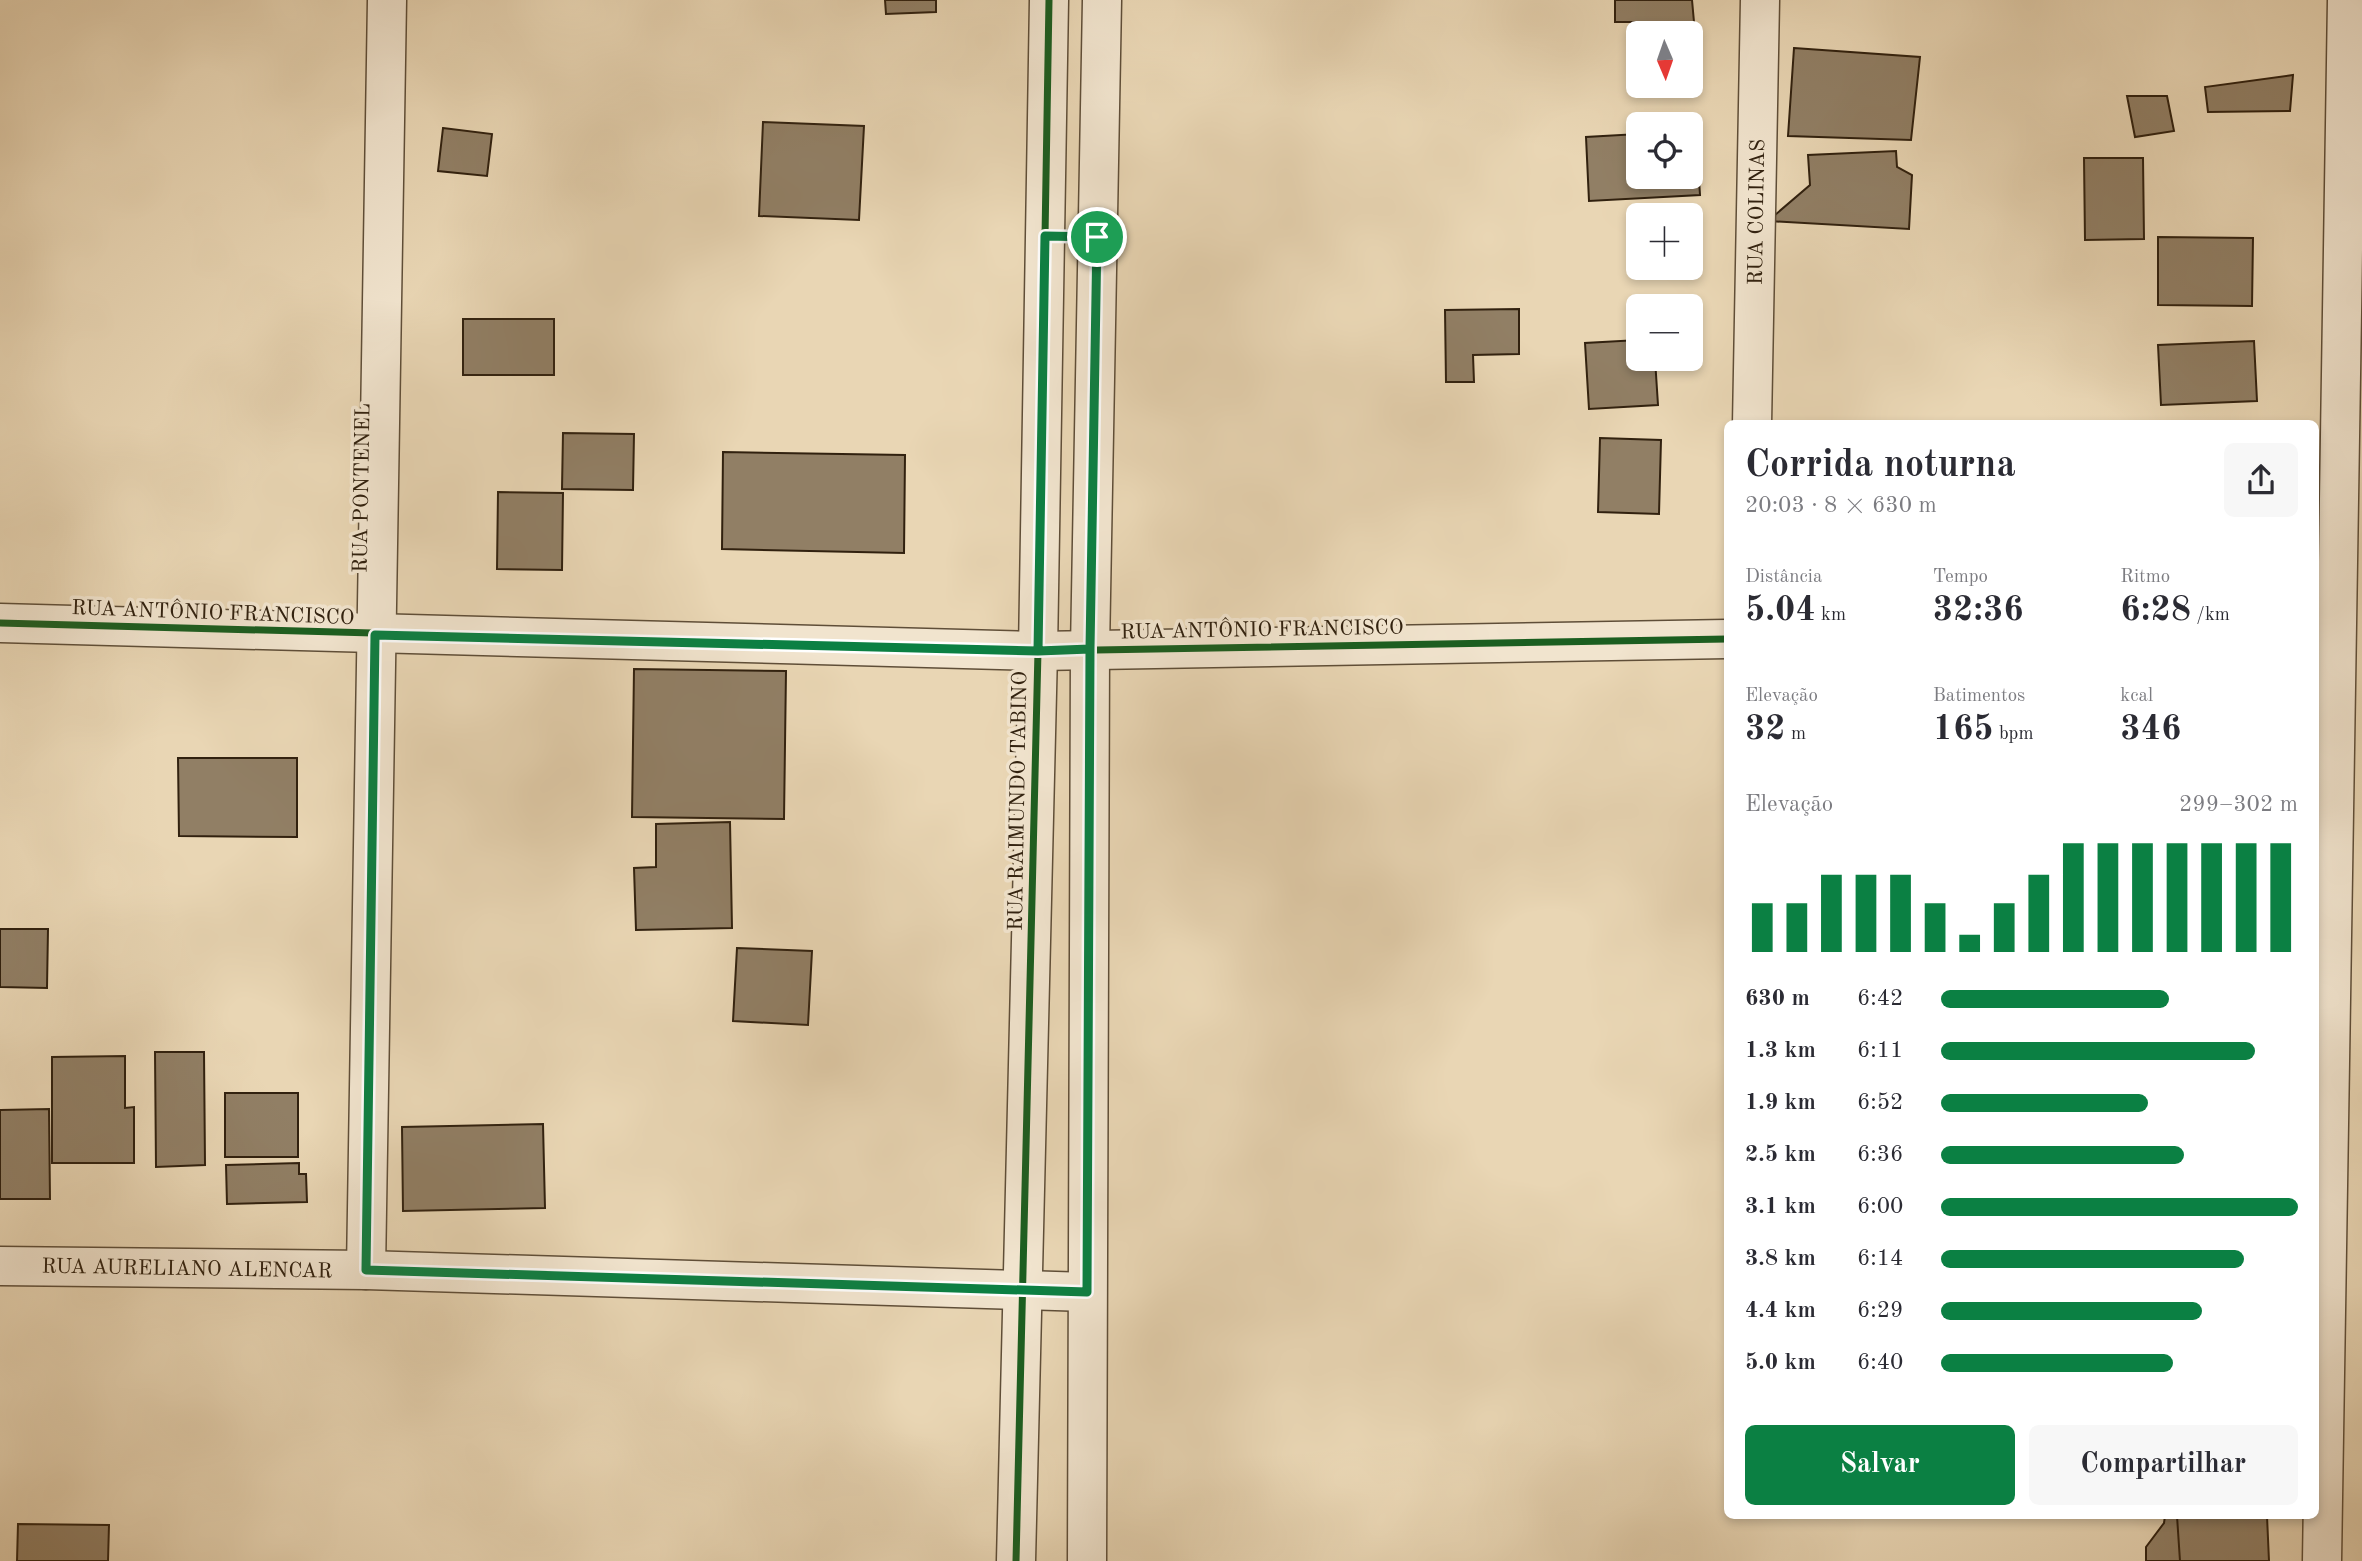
<!DOCTYPE html>
<html lang="pt">
<meta charset="utf-8">
<style>
body{margin:0;font-family:"Old Standard TT",serif;background:#f7f7f7;color:#2b2b33;height:100vh;display:flex;flex-direction:column;font-size:26px;white-space:nowrap}
*{box-sizing:border-box;margin:0}
p{font-size:23px;color:#7c7c81}
.icon{flex:none;width:38px;height:38px;fill:none;stroke:currentColor;stroke-width:2;stroke-linecap:round;stroke-linejoin:round}
.map{position:relative;flex:1;overflow:hidden}
.side{position:absolute;left:1724px;top:420px;width:595px;height:1099px;display:flex;flex-direction:column;background:#fff;border-radius:10px;box-shadow:0 4px 10px #0003}
.side>*{flex:none}
.needle{width:46px;rotate:178deg}
.tools{position:absolute;left:1626px;top:21px;display:grid;gap:14px}
.tools a{display:grid;place-items:center;width:77px;height:77px;border-radius:10px;background:#fff;box-shadow:0 4px 10px #0003;font-size:35px}
.pin{position:absolute;display:grid;place-items:center;width:60px;height:60px;color:#fff;margin:-30px;border:4px solid #fff;border-radius:50%;box-shadow:0 2px 7px #0007}
.round{display:grid;place-items:center;flex:none;width:74px;height:74px;border-radius:10px;background:#f7f7f7}
.overview{display:flex;align-items:center;justify-content:space-between;height:119px;padding:0 21px}
h1{font-size:38px;font-weight:600;line-height:52px}
.metrics{display:grid;grid-template-columns:repeat(3,1fr);gap:10px;height:119px;padding:7px 21px}
.metrics div{display:grid;align-content:center}
.metrics b{font-size:35px;font-weight:600}
.metrics small{font-size:19px;font-weight:400}
.metrics p{font-size:19px}
.chart{height:196px;padding:14px 21px}
.chart p{display:flex;justify-content:space-between}
.chart svg{width:100%;height:126px;margin-top:7px;stroke:#0b8043;stroke-width:6}
.cta{display:flex;gap:14px;margin-top:auto;padding:14px 21px}
.cta a{flex:1;height:80px;border-radius:10px;background:#0b8043;color:#fff;font-size:28px;font-weight:600;line-height:80px;text-align:center}
.cta a+a{background:#f7f7f7;color:#2b2b33}
ul{padding:0 21px;list-style:none;font-size:23px}
li{display:grid;grid-template-columns:112px 84px 1fr;align-items:center;height:52px}
li i{height:18px;border-radius:9px;background:#0b8043}
.map>svg:first-child{display:block}
</style>
<div class="map">
<svg width="2362" height="1561" viewBox="0 0 2362 1561">
<rect width="100%" height="100%" fill="#e9d6b4"/>
<filter id="stains"><feTurbulence type="fractalNoise" baseFrequency=".00286" numOctaves="4"/><feColorMatrix values="0 0 0 0 .2 0 0 0 0 .09 0 0 0 0 .02 0 0 0 .5 -.17"/></filter>
<radialGradient id="worn" r=".72"><stop offset=".6" stop-color="#630" stop-opacity="0"/><stop offset="1" stop-color="#630" stop-opacity=".3"/></radialGradient>
<g fill="#917f65" stroke="#31210f" stroke-width="2">
<polygon points="885,0 936,0 936,12 886,14"/>
<polygon points="1615,0 1692,0 1694,22 1615,22"/>
<polygon points="1794,48 1920,57 1911,140 1788,136"/>
<polygon points="2293,75 2290,111 2208,112 2205,87"/>
<polygon points="2127,96 2167,96 2174,131 2135,137"/>
<polygon points="763,122 864,126 859,220 759,216"/>
<polygon points="443,128 492,134 487,176 438,171"/>
<polygon points="1696,131 1700,195 1589,201 1586,137 1638,134 1638,177 1690,177 1690,132"/>
<polygon points="1896,151 1897,167 1912,175 1909,229 1768,221 1810,185 1808,155"/>
<polygon points="2084,158 2143,158 2144,239 2085,240"/>
<polygon points="2158,237 2253,238 2252,306 2158,305"/>
<polygon points="1519,309 1519,354 1473,355 1474,382 1446,382 1445,310"/>
<rect x="463" y="319" width="91" height="56"/>
<polygon points="1638,340 1638,359 1655,359 1658,405 1589,409 1585,343"/>
<polygon points="2254,341 2257,401 2161,405 2158,345"/>
<polygon points="563,433 634,434 633,490 562,489"/>
<polygon points="1600,438 1661,440 1659,514 1598,512"/>
<polygon points="723,452 905,455 904,553 722,549"/>
<polygon points="498,492 563,493 562,570 497,569"/>
<polygon points="634,669 786,671 784,819 632,817"/>
<polygon points="178,758 297,758 297,837 179,836"/>
<polygon points="730,822 732,928 636,930 634,868 656,867 656,824"/>
<polygon points="0,929 48,929 47,988 0,987"/>
<polygon points="737,948 812,951 808,1025 733,1021"/>
<polygon points="155,1052 204,1052 205,1165 156,1167"/>
<polygon points="125,1056 125,1108 134,1107 134,1163 52,1163 52,1057"/>
<rect x="225" y="1093" width="73" height="64"/>
<polygon points="49,1109 50,1199 0,1199 0,1110"/>
<polygon points="543,1124 545,1208 403,1211 402,1127"/>
<polygon points="299,1163 299,1174 306,1174 307,1202 227,1204 226,1165"/>
<polygon points="2165,1516 2240,1516 2213,1537 2239,1537 2240,1561 2146,1561 2146,1547 2164,1523"/>
<polygon points="2177,1516 2267,1516 2269,1561 2180,1561"/>
<polygon points="18,1524 109,1525 108,1561 17,1561"/>
</g>
<g fill="none" stroke-linecap="round" stroke-linejoin="round">
<g stroke="#5f4e38" stroke-width="41">
<g id="minor">
<polyline points="1752,424 1760,0"/>
<polyline points="0,623 1038,651 1727,639"/>
<polyline points="0,1266 366,1270 1087,1292"/>
<polyline points="366,1270 387,0"/>
<polyline points="1016,1561 1038,651 1049,0"/>
<polyline points="1087,1561 1090,649 1102,0"/>
<polyline points="2322,1561 2347,0"/>
</g>
</g>
<use href="#minor" stroke="#f1e4ce" stroke-width="38"/>
<g stroke="#f1e4ce" stroke-width="11">
<g id="cycleway">
<polyline points="0,623 1038,651 1727,639"/>
<polyline points="1016,1561 1038,651 1049,0"/>
</g>
</g>
<use href="#cycleway" stroke="#1b5e20" stroke-width="7"/>
</g>
<g fill="none" stroke-linecap="round" stroke-linejoin="round">
<g stroke="#fff" stroke-width="14">
<polyline id="route" points="1097,237 1090,649 1038,651 375,635 366,1270 1087,1292 1090,649 1038,651 1045,236 1097,237"/>
</g>
<use href="#route" stroke="#0b8043" stroke-width="9"/>
</g>
<g text-anchor="middle" stroke-width="7" stroke-linejoin="round" paint-order="stroke">
<g font-size="21" fill="#31210f" stroke="#f1e4ce">
<text transform="translate(1756 212) rotate(-89)" y="7">RUA COLINAS</text>
<text transform="translate(361 488) rotate(-89)" y="7">RUA PONTENEL</text>
<text transform="translate(213 612) rotate(2)" y="7">RUA ANTÔNIO FRANCISCO</text>
<text transform="translate(1262 629) rotate(-1)" y="7">RUA ANTÔNIO FRANCISCO</text>
<text transform="translate(1017 801) rotate(-89)" y="7">RUA RAIMUNDO TABINO</text>
<text transform="translate(187 1268) rotate(1)" y="7">RUA AURELIANO ALENCAR</text>
</g>
</g>
<rect width="100%" height="100%" filter="url(#stains)"/>
<rect width="100%" height="100%" fill="url(#worn)"/>
</svg>
<div class="tools">
<a><svg class="needle" viewBox="-14 -14 28 28"><path d="M0-13l5 13h-10z" fill="#e53935"/><path d="M0 13l5-13h-10z" fill="#7c7c81"/></svg></a>
<a><svg class="icon" aria-label="locate" viewBox="0 0 24 24"><circle cx="12" cy="12" r="6"/><path d="M12 2v4M12 18v4M2 12h4M18 12h4"/></svg></a>
<a>+</a>
<a>−</a>
</div>
<div class="pin" style="left:1097px;top:237px;background:#1e9e55"><svg class="icon" aria-label="arrive" viewBox="0 0 24 24"><path d="M6 21V4h12l-3 4 3 4H6"/></svg></div>
<section class="side">
<div class="overview"><div><h1>Corrida noturna</h1><p>20:03 · 8 × 630 m</p></div><a class="round"><svg class="icon" aria-label="share" viewBox="0 0 24 24"><path d="M12 15V3M7 8l5-5 5 5M5 13v7h14v-7"/></svg></a></div>
<div class="metrics">
<div><p>Distância</p><b>5.04<small> km</small></b></div>
<div><p>Tempo</p><b>32:36</b></div>
<div><p>Ritmo</p><b>6:28<small> /km</small></b></div>
</div>
<div class="metrics">
<div><p>Elevação</p><b>32<small> m</small></b></div>
<div><p>Batimentos</p><b>165<small> bpm</small></b></div>
<div><p>kcal</p><b>346</b></div>
</div>
<div class="chart"><p><span>Elevação</span>299–302 m</p>
<svg viewBox="0 0 160 44" preserveAspectRatio="none"><path d="M5 44V27M15 44V27M25 44V17M35 44V17M45 44V17M55 44V27M65 44V38M75 44V27M85 44V17M95 44V6M105 44V6M115 44V6M125 44V6M135 44V6M145 44V6M155 44V6"/></svg>
</div>
<ul>
<li><b>630 m</b>6:42<i style="width:64%"></i></li>
<li><b>1.3 km</b>6:11<i style="width:88%"></i></li>
<li><b>1.9 km</b>6:52<i style="width:58%"></i></li>
<li><b>2.5 km</b>6:36<i style="width:68%"></i></li>
<li><b>3.1 km</b>6:00<i style="width:100%"></i></li>
<li><b>3.8 km</b>6:14<i style="width:85%"></i></li>
<li><b>4.4 km</b>6:29<i style="width:73%"></i></li>
<li><b>5.0 km</b>6:40<i style="width:65%"></i></li>
</ul>
<div class="cta"><a>Salvar</a><a>Compartilhar</a></div>
</section>
</div>
